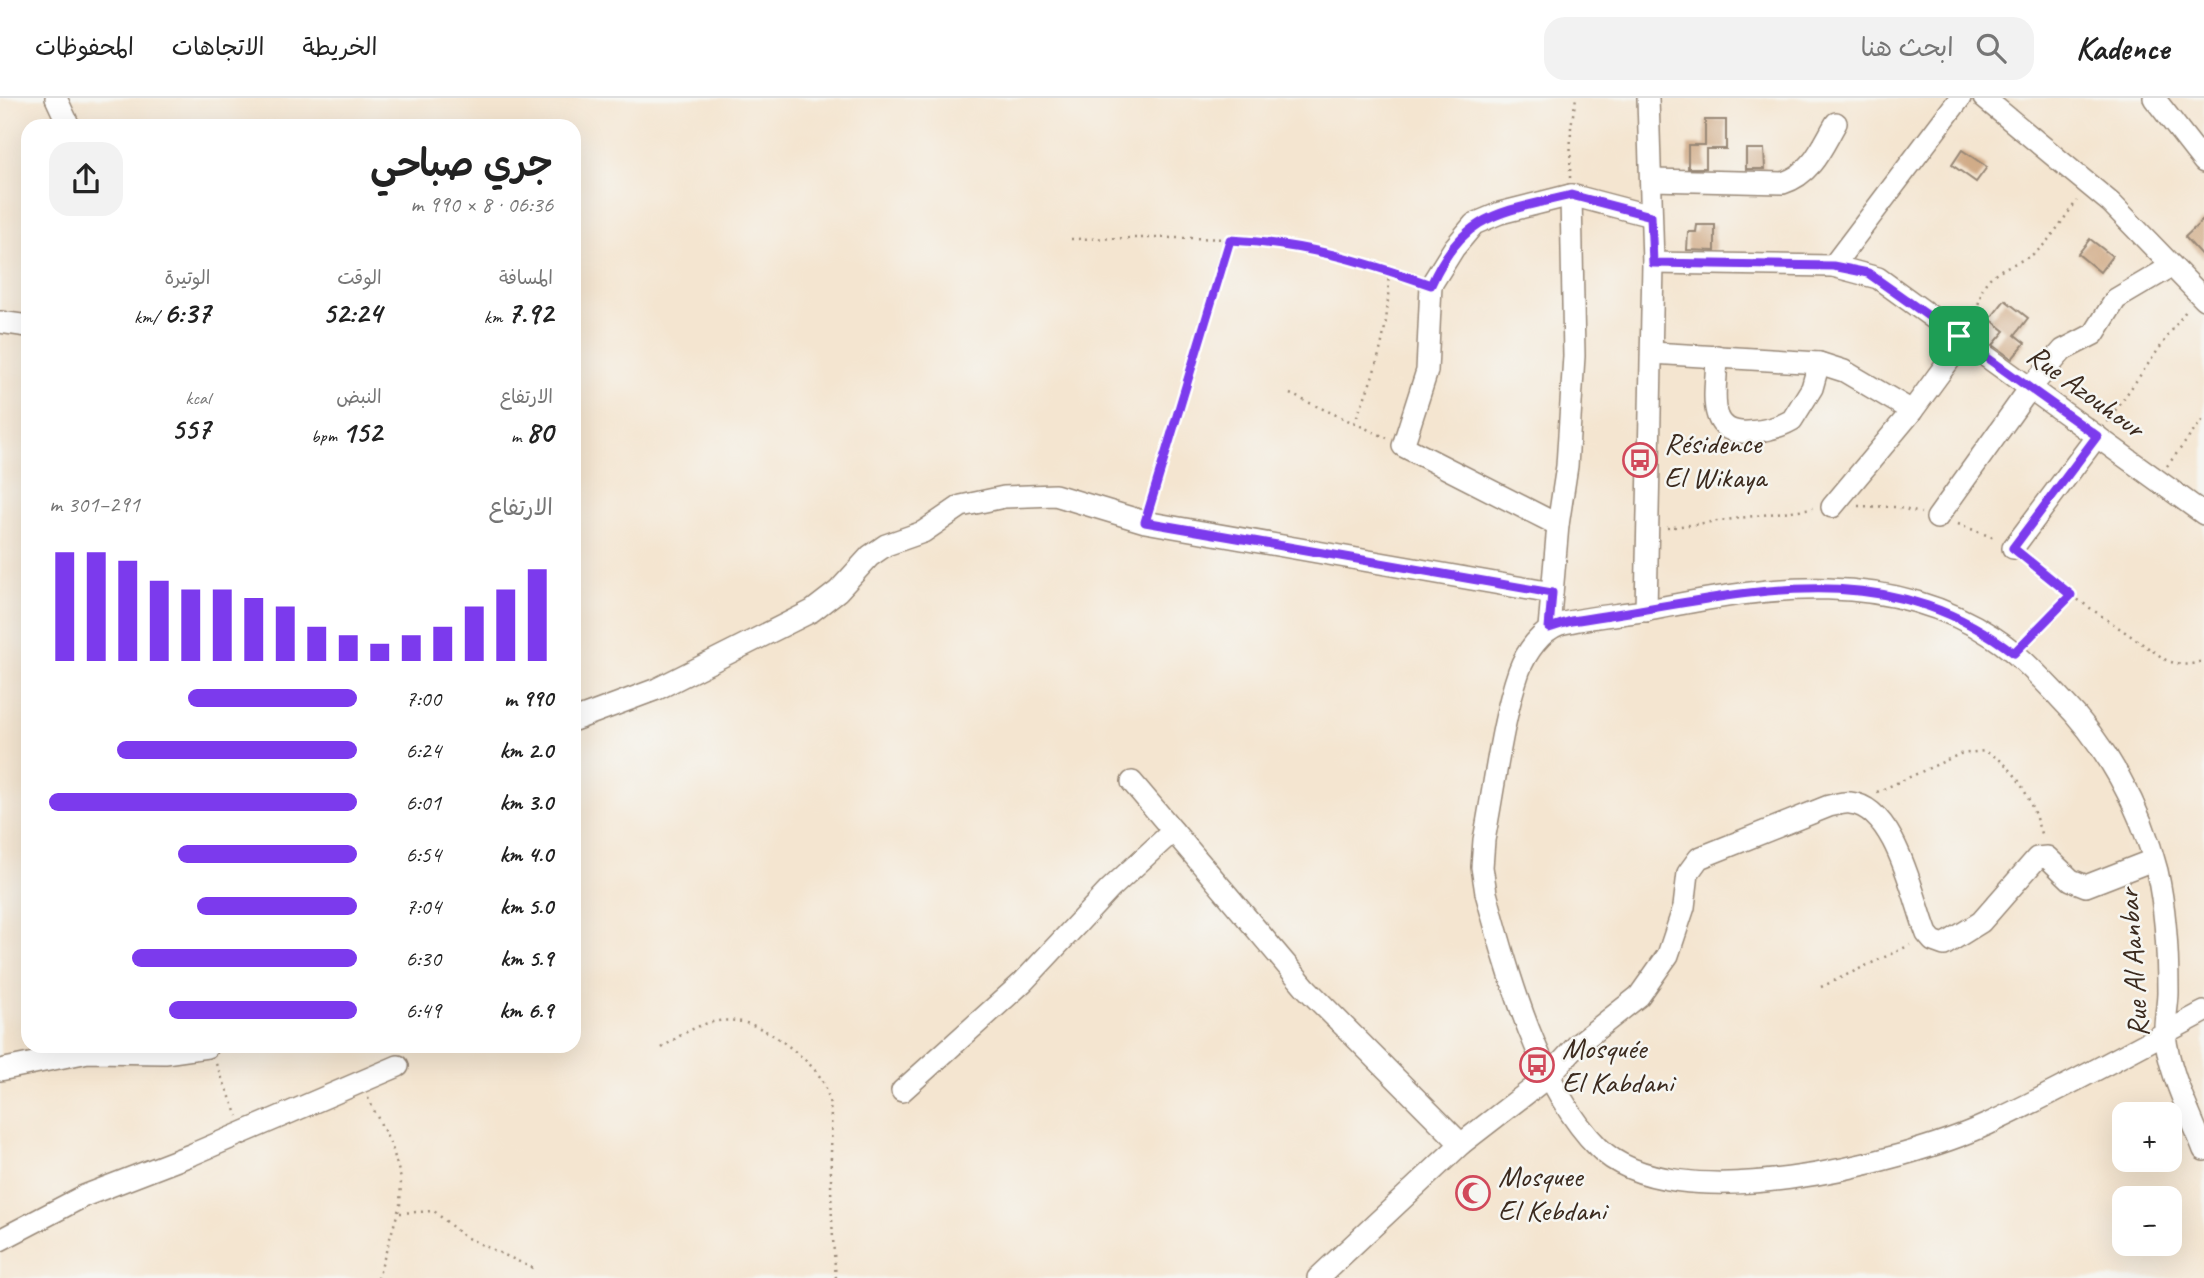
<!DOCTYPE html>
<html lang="ar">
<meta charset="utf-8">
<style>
body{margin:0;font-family:Caveat,"Playpen Sans Arabic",sans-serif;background:#f2f2f2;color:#222;direction:rtl;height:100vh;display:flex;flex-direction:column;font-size:26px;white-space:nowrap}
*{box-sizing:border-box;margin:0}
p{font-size:23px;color:#767676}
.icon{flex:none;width:38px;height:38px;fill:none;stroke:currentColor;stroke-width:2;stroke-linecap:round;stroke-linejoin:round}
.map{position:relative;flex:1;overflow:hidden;direction:ltr}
.details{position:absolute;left:21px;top:21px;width:560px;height:934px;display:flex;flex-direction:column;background:#fff;border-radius:21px;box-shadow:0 7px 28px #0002;direction:rtl}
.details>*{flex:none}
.tools{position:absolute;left:2112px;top:1004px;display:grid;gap:14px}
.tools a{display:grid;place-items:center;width:70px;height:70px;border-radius:14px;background:#fff;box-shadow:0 7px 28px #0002;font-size:35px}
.pin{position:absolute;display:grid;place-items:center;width:60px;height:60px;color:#fff;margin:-30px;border-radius:14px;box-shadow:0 4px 10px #0006}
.round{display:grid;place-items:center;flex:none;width:74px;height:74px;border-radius:21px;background:#f2f2f2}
.head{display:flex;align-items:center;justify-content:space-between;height:119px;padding:0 28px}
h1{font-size:38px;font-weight:600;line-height:52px}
.metrics{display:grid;grid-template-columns:repeat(3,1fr);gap:10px;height:119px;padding:7px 28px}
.metrics div{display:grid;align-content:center}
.metrics b{font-size:30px;font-weight:600}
.metrics small{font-size:19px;font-weight:400}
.metrics p{font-size:19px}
.chart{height:196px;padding:14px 28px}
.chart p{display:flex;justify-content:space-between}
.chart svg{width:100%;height:126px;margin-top:7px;stroke:#7c3aed;stroke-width:6}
ul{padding:0 28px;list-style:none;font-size:23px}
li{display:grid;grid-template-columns:112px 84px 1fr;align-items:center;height:52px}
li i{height:18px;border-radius:9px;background:#7c3aed}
header{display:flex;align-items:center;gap:42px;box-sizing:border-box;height:98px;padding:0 35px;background:#fff;border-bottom:2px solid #e0e0e0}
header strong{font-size:33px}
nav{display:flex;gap:38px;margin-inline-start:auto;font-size:24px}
.search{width:490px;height:63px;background:#f2f2f2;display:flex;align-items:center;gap:18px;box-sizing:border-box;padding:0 24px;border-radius:21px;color:#767676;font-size:26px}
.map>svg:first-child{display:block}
</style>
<header>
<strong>Kadence</strong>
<div class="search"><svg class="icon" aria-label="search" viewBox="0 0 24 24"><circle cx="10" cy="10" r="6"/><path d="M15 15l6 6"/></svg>ابحث هنا</div>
<nav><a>الخريطة</a><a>الاتجاهات</a><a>المحفوظات</a></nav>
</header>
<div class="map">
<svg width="2204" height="1180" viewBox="0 0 2204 1180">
<rect width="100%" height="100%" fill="#f6f6f2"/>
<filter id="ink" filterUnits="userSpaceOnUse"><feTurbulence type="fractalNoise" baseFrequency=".0143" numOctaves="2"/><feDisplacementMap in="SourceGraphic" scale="14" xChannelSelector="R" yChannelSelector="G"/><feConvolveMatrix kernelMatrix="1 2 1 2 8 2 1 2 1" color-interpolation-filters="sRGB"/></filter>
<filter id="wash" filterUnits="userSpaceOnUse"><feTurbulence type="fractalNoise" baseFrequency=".00686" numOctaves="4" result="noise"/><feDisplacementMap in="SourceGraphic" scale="28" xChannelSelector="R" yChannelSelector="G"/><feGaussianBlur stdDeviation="1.57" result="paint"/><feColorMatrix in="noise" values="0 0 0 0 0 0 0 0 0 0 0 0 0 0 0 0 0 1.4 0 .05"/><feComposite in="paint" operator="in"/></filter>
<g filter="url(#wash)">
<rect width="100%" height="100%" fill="#f4e5d0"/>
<g id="blocks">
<g fill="#d1ac88">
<polygon points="1705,22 1726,22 1726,51 1706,51 1706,70 1688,70 1688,47 1705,47"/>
<polygon points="1746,51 1764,51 1765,71 1746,71"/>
<polygon points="1962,52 1987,69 1976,84 1952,67"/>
<polygon points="2204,121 2204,160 2185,139"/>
<polygon points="1697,127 1715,127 1715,153 1687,152 1688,134 1696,134"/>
<polygon points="2090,141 2112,158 2100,174 2078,156"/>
<polygon points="2005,202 2028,220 2015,237 2025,245 2012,261 1993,247 2005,233 1990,221"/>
</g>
</g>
</g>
<g filter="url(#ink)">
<use href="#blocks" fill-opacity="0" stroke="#988877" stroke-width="2"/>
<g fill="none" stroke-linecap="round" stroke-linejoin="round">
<g stroke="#988877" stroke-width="24">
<g id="minor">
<polyline points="56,0 69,28"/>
<polyline points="1984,0 2111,105 2204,201"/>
<polyline points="2154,0 2204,64"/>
<path d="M1651,82l132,3c29,-9 39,-36 53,-60"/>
<polyline points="1653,165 1833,168 1878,180 2204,416"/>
<polyline points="1833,168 1960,0"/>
<polyline points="0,224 28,228"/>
<polyline points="1652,255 1819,265 1844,273 1912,313"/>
<path d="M1717,258c0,32 -14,79 32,76 14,-1 31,-5 43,-12l20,-32 7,-25"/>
<polyline points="1832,409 1912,313 1964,242"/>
<polyline points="1937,420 2030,290 2063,252 2094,236 2116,201 2172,168"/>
<polyline points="1558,427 1403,348 1427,273 1431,187 1454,150 1474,126 1500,115 1571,97 1651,118"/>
<polyline points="2013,450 2097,338"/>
<polyline points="1646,513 1653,165 1648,0"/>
<polyline points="1549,530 1558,427 1567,368 1574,258 1571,97"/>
<polyline points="574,622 657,591 812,513 838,493 870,458 886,447 923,434 961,408 1004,399 1055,397 1145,424 1552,495"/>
<polyline points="1132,684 1306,890 1461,1046"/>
<path d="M2204,914c-71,38 -143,78 -216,112 -85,39 -316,98 -390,23 -59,-59 -90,-174 -112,-254l-4,-26 2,-27c10,-51 18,-121 35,-169 7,-19 22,-40 41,-47 31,-8 63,-9 94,-15 114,-23 236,-40 339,28 25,16 46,39 66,60 47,47 82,110 98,174 9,40 11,80 11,121 0,14 -4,29 -3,42 4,40 25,79 39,116"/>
<polyline points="0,972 88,954 165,955 207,949"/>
<polyline points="902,993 1023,884 1110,791 1173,733"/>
<polyline points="0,1142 84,1098 193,1056 398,968"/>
<path d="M1318,1180l143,-134 88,-68 29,-32 61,-48 29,-41 16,-48 4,-34 11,-15 130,-52c6,-1 15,-4 21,-3 46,4 63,96 77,131l6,7 11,4 37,-23 56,-64 10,-1 24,23 15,6 67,-26"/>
</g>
</g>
<g stroke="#988877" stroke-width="2.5" stroke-dasharray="2 5" stroke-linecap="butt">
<polyline points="1570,80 1571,28 1576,0"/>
<path d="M1071,141c76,-1 155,-4 230,7 39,5 77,20 114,33"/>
<path d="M1970,225c10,-13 9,-34 19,-44 12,-13 33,-16 47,-27 16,-13 28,-35 41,-51"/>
<polyline points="1290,296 1387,340"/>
<polyline points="2107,324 2188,210"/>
<path d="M1354,325c22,-50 37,-96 34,-152"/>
<polyline points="2167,368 2204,320"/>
<polyline points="1151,404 1229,143"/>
<polyline points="1858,408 1895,409 1921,415"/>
<polyline points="1958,426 1997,441"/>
<polyline points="1667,430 1813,410"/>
<path d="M2029,462l42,35 95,65c14,6 24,6 38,0"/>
<polyline points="2027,541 2071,497"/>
<path d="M1877,694l83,-38 24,-3c35,14 48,53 58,86"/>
<polyline points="1821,889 1910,847"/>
<path d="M662,950c53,-40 87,-35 135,5 14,12 26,23 31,42 6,27 2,54 3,81 0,34 2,68 5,102"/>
<polyline points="216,966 238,1018"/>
<polyline points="368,1000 392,1049 401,1081 400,1107 378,1180"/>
<polyline points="400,1115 434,1113 463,1138 537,1172"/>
</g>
<use href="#minor" stroke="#fff" stroke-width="21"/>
</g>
</g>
<g fill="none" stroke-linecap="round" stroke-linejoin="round" filter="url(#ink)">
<g stroke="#fff" stroke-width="14">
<path id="route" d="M1571,97l80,21 2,47 180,3 35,7 229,163 -84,112 58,47 -57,58c-139,-107 -287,-53 -443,-32l-22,7 3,-35 -407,-71 85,-282c73,3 132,21 201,45 32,-73 72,-73 140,-90z"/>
</g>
<use href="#route" stroke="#7c3aed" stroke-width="9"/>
</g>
<defs>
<g id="bus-ring" transform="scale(1.75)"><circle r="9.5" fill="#f6f6f2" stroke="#d1495b" stroke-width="1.5"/><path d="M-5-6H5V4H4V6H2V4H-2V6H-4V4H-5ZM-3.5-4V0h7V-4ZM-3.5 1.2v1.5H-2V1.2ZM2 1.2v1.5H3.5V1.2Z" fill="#d1495b"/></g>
<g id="mosque-ring" transform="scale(1.75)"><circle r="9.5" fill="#f6f6f2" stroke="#d1495b" stroke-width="1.5"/><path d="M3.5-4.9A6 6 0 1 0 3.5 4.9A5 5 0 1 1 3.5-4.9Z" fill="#d1495b"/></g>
</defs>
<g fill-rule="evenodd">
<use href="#bus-ring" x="1640" y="362"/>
<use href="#bus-ring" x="1537" y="967"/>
<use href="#mosque-ring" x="1473" y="1095"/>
</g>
<g text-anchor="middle" stroke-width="5" stroke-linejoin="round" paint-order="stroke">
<g font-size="30" fill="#3b2a1e" stroke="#f6f6f2">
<text transform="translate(2086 293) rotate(36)" y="10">Rue Azouhour</text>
<text transform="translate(2133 865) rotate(-94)" y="10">Rue Al Aanbar</text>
</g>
<g font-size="30" fill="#3b2a1e" stroke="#f6f6f2" text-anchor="start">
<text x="1664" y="355">Résidence<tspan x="1664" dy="34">El Wikaya</tspan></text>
<text x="1562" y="960">Mosquée<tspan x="1562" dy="34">El Kabdani</tspan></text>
<text x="1498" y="1088">Mosquee<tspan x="1498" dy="34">El Kebdani</tspan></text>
</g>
</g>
</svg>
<div class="tools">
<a>+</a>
<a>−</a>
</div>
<div class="pin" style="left:1959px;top:238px;background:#1e9e55"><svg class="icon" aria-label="arrive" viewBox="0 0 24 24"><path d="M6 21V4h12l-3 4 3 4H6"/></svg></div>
<section class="details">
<div class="head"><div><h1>جري صباحي</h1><p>06:36 · 8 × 990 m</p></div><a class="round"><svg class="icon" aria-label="share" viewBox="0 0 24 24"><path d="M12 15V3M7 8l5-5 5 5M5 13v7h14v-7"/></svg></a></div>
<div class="metrics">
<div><p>المسافة</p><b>7.92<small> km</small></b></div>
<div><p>الوقت</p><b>52:24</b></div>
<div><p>الوتيرة</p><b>6:37<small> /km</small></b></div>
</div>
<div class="metrics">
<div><p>الارتفاع</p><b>80<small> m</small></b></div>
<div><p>النبض</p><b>152<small> bpm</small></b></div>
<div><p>kcal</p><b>557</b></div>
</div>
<div class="chart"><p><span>الارتفاع</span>291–301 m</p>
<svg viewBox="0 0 160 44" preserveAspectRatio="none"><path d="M5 44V6M15 44V6M25 44V9M35 44V16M45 44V19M55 44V19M65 44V22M75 44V25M85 44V32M95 44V35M105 44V38M115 44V35M125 44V32M135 44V25M145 44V19M155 44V12"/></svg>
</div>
<ul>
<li><b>990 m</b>7:00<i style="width:55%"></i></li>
<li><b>2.0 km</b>6:24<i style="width:78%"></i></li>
<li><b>3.0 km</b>6:01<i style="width:100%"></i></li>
<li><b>4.0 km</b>6:54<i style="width:58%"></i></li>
<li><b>5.0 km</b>7:04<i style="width:52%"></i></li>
<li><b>5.9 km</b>6:30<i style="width:73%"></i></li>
<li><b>6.9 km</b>6:49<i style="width:61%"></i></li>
</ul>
</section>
</div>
